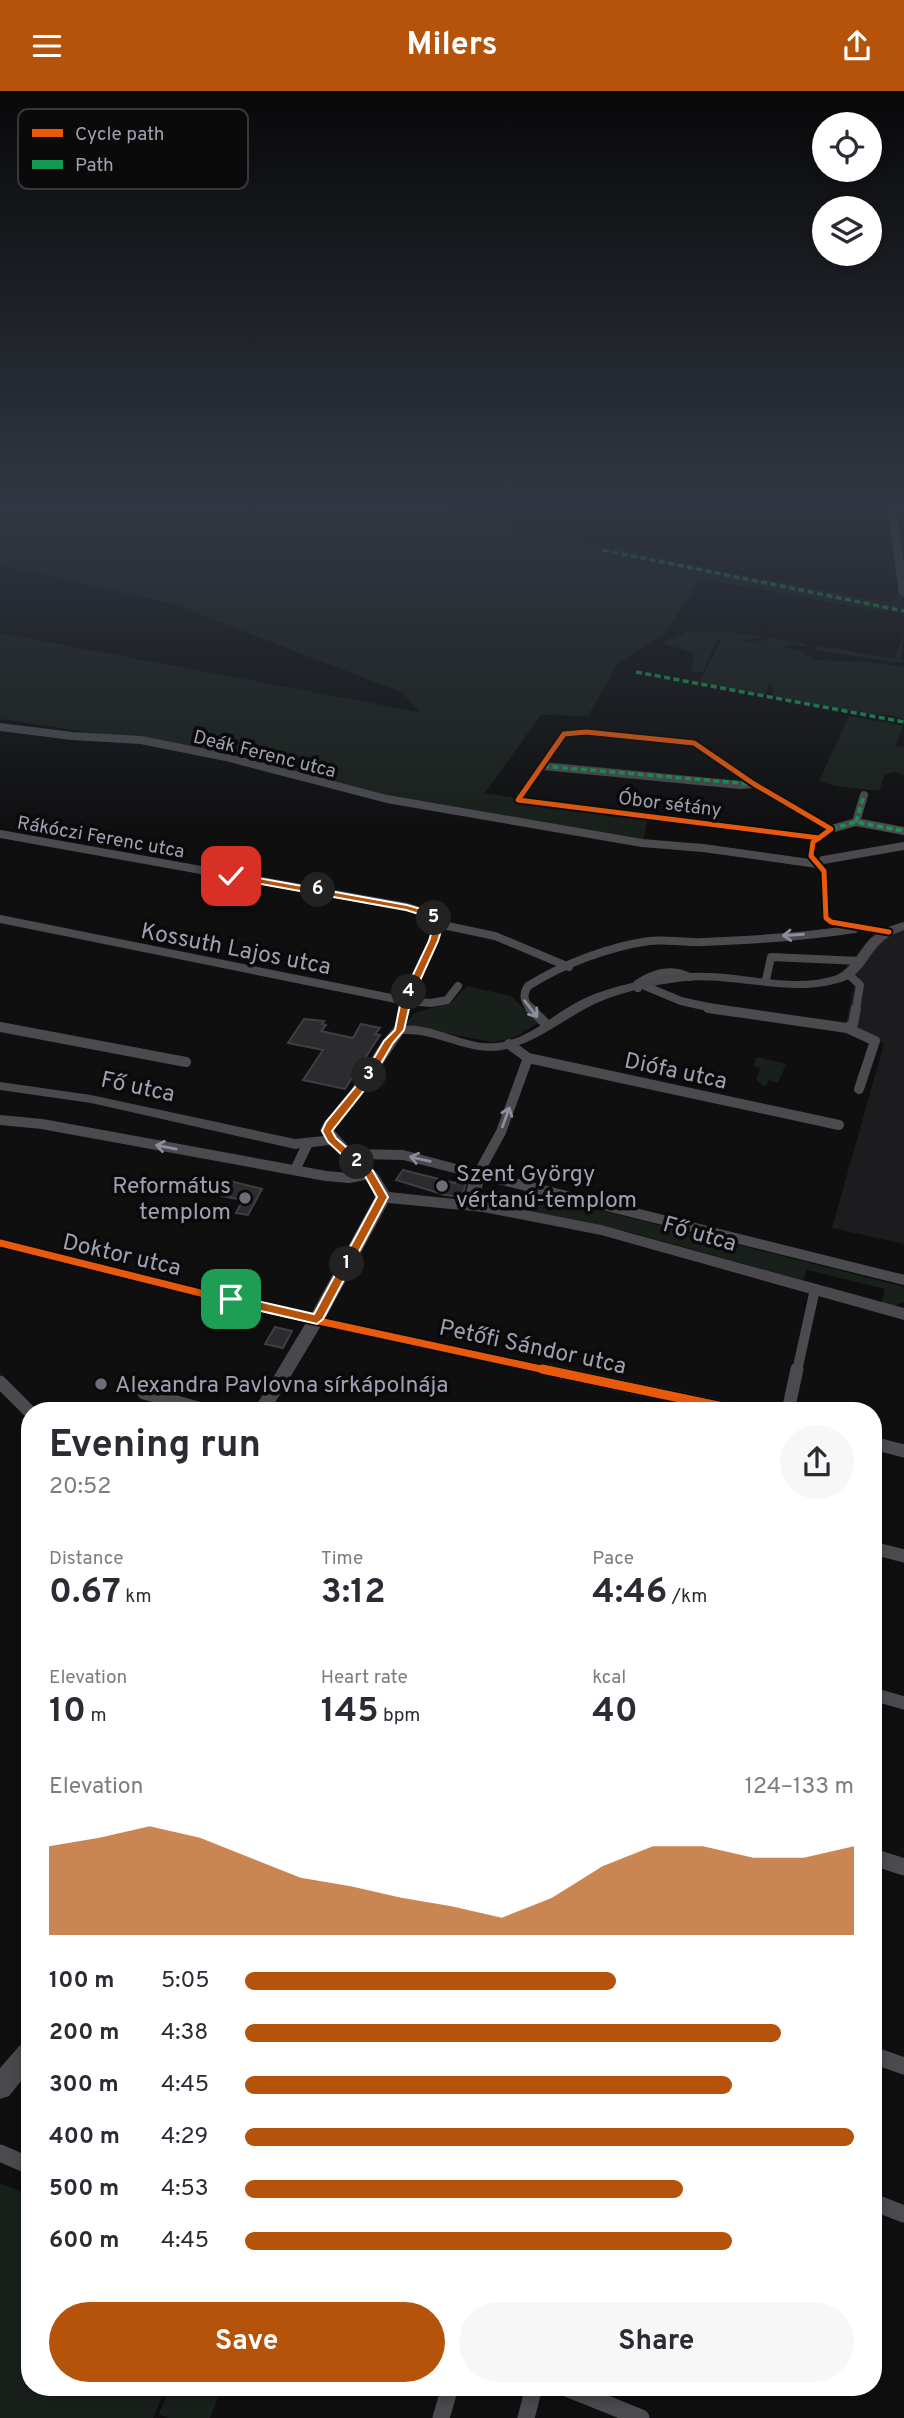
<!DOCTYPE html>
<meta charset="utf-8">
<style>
body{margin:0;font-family:Overpass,sans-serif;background:#f7f7f7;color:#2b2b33;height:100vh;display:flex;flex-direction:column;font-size:26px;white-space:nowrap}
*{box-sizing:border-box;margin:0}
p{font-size:23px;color:#7c7c81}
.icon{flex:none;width:38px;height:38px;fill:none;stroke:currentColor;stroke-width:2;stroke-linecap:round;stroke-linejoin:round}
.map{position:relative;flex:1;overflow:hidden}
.drawer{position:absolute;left:21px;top:1311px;width:861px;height:994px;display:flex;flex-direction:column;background:#fff;border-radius:28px;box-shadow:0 4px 10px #0003}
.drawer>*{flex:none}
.buttons{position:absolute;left:812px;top:21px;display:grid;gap:14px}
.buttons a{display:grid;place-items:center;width:70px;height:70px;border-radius:50%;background:#fff;box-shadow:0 4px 10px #0003;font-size:35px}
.pin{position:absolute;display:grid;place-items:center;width:60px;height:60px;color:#fff;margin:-30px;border-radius:14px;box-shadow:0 4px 10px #0006}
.km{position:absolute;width:35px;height:35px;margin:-18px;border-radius:50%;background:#222;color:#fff;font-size:19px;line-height:35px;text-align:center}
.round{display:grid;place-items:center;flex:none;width:74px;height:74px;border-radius:37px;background:#f7f7f7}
.summary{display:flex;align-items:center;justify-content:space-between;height:119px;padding:0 28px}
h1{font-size:38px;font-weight:700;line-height:52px}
.stats{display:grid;grid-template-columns:repeat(3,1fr);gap:10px;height:119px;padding:7px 28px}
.stats div{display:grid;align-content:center}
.stats b{font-size:35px;font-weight:700}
.stats small{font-size:19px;font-weight:400}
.stats p{font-size:19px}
.chart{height:196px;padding:14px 28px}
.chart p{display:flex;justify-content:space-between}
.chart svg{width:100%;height:126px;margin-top:7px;fill:#b45309;opacity:.7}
.button{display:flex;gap:14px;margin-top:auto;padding:14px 28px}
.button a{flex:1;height:80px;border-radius:42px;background:#b45309;color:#fff;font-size:28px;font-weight:700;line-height:80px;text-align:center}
.button a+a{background:#f7f7f7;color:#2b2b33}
ul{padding:0 28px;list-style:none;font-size:23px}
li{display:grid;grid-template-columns:112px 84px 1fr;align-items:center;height:52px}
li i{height:18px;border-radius:9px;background:#b45309}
header{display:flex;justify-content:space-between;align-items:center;height:91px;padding:0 28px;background:#b45309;color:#fff;font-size:32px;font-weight:700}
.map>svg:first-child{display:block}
</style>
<header><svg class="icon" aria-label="menu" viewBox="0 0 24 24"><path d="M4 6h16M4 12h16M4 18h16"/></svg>Milers<svg class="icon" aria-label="share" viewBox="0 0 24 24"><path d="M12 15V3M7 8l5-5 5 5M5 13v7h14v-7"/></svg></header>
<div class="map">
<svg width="904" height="2327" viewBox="0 0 904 2327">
<rect width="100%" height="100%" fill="#0f0f10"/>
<polygon fill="#1c1c1e" points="904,831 904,1153 832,1137 884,953 846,932 854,894 842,881 868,850 889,835"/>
<g fill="#19201b">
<polygon points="0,412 451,412 453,424 617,460 619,456 714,479 873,509 893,510 897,503 901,503 904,519 877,515 890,519 887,521 700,488 665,543 619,571 588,625 541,624 485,702 647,729 644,748 354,700 252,666 0,628 0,542 419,621 403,602 173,513 0,474"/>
<polygon points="727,540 763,546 739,549 782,556 751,550 773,547 807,553 805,556 791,553 784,556 800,560 815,569 866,571 904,576 904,629 892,624 868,623 773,606 772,596 768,595 765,604 699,592 720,550 726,548 717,549 703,581 691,581 694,562 662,552 687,541"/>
<path d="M904,541l-3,27 3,4 -91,-13 5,-4c26,3 52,9 77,13z"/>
<polygon points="849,625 903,635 896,655 904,656 904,685 896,681 885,683 879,700 835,695 819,690"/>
<polygon points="467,895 511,905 538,932 513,947 493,951 411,936 406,932 415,922 452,911"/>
<polygon points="757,966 786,973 778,992 769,989 765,996 756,989 761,977 753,975"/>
<polygon points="496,1099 517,1105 524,1100 901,1195 904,1196 904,1211 893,1215 881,1213 885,1198 807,1179 803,1189 633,1142 514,1118 517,1110 492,1104"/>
<polygon points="0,2092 30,2105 30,2296 166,2296 153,2327 0,2327"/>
<polygon points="170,2296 222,2296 210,2327 169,2327 159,2323"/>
</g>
<g fill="#2c2c2e" stroke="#3e3e44" stroke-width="2">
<polygon points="304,928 324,930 322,933 326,934 321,940 353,947 361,933 380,937 375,943 380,944 345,998 303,989 323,959 288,952"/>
<polygon points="403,1079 455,1092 457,1089 466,1092 462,1106 445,1104 396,1089"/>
<polygon points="230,1090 262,1098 248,1124 236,1122 243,1109 222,1105"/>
<polygon points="275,1236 292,1240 283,1257 265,1253"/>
</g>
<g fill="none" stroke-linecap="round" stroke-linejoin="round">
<polyline stroke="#4a4a4f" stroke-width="6" points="890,416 904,417"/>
<g stroke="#4a4a4f" stroke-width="8">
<polyline points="0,636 72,645 141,649 226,666 387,708 642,752 703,757 817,773"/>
<polygon points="586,641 694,652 754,693 831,738 819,747 518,709 564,643"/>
<polyline points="543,675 740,694 754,693"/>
<polyline points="856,731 864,704"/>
<polyline points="831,738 856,731 904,740"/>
<polyline points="0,743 407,816 432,824 438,833"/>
<polyline points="819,747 813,751 811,765 824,780 826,827 831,831 889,841"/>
<polyline points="823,769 904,755"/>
<polyline points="0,828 406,910 431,912 447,909 458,895"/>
<polyline points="438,833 495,845 569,876"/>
<polyline points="848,883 860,894 856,918"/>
<polyline points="766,889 771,866 860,870"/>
<polyline points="645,895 681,910 717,918"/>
<path d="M638,897l-1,-4c17,-12 34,-16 53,-7"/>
<polyline points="404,918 434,850 438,833"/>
<path d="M531,918c-7,-7 -9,-14 -3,-23 35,-22 80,-39 121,-45 18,-2 36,2 54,1 51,-2 101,-5 151,-13"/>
</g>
<g stroke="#4a4a4f" stroke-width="10">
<polyline points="530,917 547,934"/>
<polyline points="708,917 847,937 853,933 856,917"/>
<polyline points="0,936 186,971"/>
<polyline points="847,937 875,950 859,998"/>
<polyline points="399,939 404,917"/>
<polyline points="509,953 528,967 839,1034"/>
<polyline points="528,967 501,1041 478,1083 904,1189"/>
<polyline points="0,1029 42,1033 326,1085 349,1087 369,1083"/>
<polyline points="295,1079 307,1054"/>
<polyline points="0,1152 277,1221 550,1280"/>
<polyline points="797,1280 815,1198"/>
</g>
<g stroke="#4a4a4f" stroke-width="13">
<polyline points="542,1278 742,1320"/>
<polyline points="0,1291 30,1321"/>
<polyline points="144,1302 209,1320"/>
<polyline points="788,1320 797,1278"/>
<polyline points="873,1352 904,1360"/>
<polyline points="873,1457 904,1465"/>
<polyline points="873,1603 904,1612"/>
</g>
<g stroke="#4a4a4f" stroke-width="17">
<polyline points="873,1766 904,1776"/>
<polyline points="873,1964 904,1975"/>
<polyline points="0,2062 30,2075"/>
<polyline points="873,2111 904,2123"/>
<polyline points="564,2296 641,2327"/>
<polyline points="441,2327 450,2296"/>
<polyline points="526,2327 534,2296"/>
</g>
<g fill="#48484d" fill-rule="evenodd">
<polygon points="887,412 895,412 904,472 904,506 899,503"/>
<path d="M904,831v8c-8,3 -17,7 -23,13 -13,12 -19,32 -37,38 -51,18 -107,-5 -159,0 -34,4 -72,12 -102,29 -25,14 -48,32 -76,39 -36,9 -68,-17 -104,-15l-43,64 -26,32 17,19 52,1 80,21 2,3 -6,27 122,24 303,83v12l-303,-85 -118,-23 -95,-9 -63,116 -55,92h-17l57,-95 65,-119 -7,-16 -38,-36 -35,4 -204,-46 -91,-13v-8l91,13 204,44 29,-3 -4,-6 3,-6 27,-32 32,-51 12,-14c38,-9 72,23 109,15 30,-6 53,-30 80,-43 30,-14 65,-20 98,-25 50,-7 104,17 153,2 18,-6 24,-25 37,-38 9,-8 21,-13 33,-16zM363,1068l40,1 67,17 -6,23 -75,-8 -11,-18z"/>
<polygon points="30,1948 30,1979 9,2005 0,2008 0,1977 22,1952"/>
</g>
<g stroke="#139951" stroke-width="3.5" stroke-dasharray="6 3.5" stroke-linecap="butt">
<polyline points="603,459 904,520"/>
<polyline points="636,581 904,631"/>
<polyline points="543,675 752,693"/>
<polyline points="856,731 864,704"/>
<polyline points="831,738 856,731 904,740"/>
</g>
<g stroke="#0a0a0b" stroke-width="9">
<g id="cycleway-far2">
<polygon points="586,641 694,652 754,693 831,738 819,747 518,709 564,643"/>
<polyline points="819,747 813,751 811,765 824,780 826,827 831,831 889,841"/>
</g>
</g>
<g stroke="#0a0a0b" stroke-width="11">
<polyline id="cycleway-far1" points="0,1152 277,1221 550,1280"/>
</g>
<g stroke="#0a0a0b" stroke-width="13">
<polyline id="cycleway" points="542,1278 742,1320"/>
</g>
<use href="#cycleway-far2" stroke="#e8590c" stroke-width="5"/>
<use href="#cycleway-far1" stroke="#e8590c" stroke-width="7"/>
<use href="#cycleway" stroke="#e8590c" stroke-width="9"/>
</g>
<defs><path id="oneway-shaft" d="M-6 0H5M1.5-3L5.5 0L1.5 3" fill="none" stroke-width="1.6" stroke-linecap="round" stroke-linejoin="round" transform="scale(1.75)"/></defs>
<g stroke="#8e8f9e">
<use href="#oneway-shaft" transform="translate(793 844) rotate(176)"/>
<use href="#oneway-shaft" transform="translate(531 918) rotate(52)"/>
<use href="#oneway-shaft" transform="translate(506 1026) rotate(-70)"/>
<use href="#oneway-shaft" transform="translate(166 1056) rotate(-169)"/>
</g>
<use stroke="#898a99" href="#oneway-shaft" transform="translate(420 1068) rotate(-167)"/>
<linearGradient id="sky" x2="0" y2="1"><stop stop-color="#080809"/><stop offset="0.56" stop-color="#313742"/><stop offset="1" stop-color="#313742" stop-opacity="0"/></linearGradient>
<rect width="904" height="738" fill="url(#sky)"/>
<polygon fill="#b45309" stroke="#fff" stroke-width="2" points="231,782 407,814 435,822 443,833 438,850 411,909 404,939 393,952 369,993 332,1040 336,1047 373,1080 388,1106 323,1228 317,1233 231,1213 225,1208 231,1204 314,1223 377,1106 365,1085 328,1051 322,1040 326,1031 361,989 384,950 395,939 401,909 429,850 434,833 429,826 406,819 228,787"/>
<g fill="#6d6d79" stroke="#0a0a0b" stroke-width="2.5">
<circle cx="442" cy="1095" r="7"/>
<circle cx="245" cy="1107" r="7"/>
<circle cx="101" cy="1293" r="7"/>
</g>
<g text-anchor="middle" stroke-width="7" stroke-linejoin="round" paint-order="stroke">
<g font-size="19" fill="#9fa0b2" stroke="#0a0a0b">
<text transform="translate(265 662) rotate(14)" y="7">Deák Ferenc utca</text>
<text transform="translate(670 712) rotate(7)" y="7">Óbor sétány</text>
<text transform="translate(101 745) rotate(10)" y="7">Rákóczi Ferenc utca</text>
</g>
<g font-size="23" fill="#9fa0b2" stroke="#0a0a0b">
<text transform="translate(236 857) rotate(11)" y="8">Kossuth Lajos utca</text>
<text transform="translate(676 979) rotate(12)" y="8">Diófa utca</text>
<text transform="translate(138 995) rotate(12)" y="8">Fő utca</text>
<text transform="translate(700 1142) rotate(16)" y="8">Fő utca</text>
<text transform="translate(122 1163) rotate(13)" y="8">Doktor utca</text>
<text transform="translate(533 1255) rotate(12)" y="8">Petőfi Sándor utca</text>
</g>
<g font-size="23" fill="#9fa0b2" stroke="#0a0a0b" text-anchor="start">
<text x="456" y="1090">Szent György<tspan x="456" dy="26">vértanú-templom</tspan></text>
<text x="231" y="1102" text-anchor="end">Református<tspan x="231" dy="26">templom</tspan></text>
<text x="115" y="1301">Alexandra Pavlovna sírkápolnája</text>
</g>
</g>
<rect x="18" y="18" width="230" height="80" rx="10" fill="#0a0a0b" stroke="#37373d" stroke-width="2"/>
<rect x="32" y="38" width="31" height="8" fill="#e8590c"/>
<rect x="32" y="69" width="31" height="9" fill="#139951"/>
<g font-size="19" fill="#9fa0b2">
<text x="75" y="49">Cycle path</text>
<text x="75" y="80">Path</text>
</g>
</svg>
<div class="buttons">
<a><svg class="icon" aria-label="locate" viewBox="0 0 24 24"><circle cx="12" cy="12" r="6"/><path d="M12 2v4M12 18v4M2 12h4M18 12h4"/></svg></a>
<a><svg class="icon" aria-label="layers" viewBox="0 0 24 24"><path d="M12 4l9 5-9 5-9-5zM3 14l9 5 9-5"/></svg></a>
</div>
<div class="pin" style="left:231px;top:1208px;background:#1e9e55"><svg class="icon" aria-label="arrive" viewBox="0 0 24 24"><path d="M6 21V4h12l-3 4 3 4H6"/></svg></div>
<div class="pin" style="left:231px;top:785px;background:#d93025"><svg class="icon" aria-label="check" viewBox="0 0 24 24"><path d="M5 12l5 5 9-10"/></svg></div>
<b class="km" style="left:347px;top:1173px">1</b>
<b class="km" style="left:357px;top:1071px">2</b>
<b class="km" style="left:369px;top:984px">3</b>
<b class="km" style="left:409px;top:901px">4</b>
<b class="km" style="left:434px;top:827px">5</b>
<b class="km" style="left:318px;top:799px">6</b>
<section class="drawer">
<div class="summary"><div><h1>Evening run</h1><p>20:52</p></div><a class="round"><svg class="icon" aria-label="share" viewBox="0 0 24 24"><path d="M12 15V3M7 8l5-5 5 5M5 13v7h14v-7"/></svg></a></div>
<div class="stats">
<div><p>Distance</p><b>0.67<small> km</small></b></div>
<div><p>Time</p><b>3:12</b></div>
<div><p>Pace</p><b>4:46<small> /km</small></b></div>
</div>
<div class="stats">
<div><p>Elevation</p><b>10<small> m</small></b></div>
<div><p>Heart rate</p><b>145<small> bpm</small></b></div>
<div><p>kcal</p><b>40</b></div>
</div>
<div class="chart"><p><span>Elevation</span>124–133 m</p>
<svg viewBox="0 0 160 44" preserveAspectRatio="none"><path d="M0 44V13L10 10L20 6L30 10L40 17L50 24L60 27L70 31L80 34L90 38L100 31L110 20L120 13L130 13L140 17L150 17L160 13V44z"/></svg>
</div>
<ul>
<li><b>100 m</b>5:05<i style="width:61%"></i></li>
<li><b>200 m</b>4:38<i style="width:88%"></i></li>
<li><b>300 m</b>4:45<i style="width:80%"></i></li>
<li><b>400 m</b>4:29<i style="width:100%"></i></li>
<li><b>500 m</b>4:53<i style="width:72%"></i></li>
<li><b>600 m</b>4:45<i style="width:80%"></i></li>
</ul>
<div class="button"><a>Save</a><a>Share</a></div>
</section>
</div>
